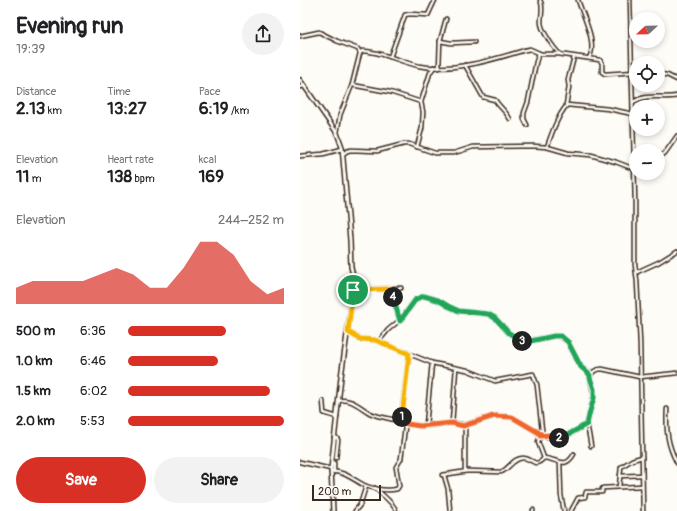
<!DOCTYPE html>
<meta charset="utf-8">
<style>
body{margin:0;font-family:Pangolin,sans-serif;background:#f2f2f2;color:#202124;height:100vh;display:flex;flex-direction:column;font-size:15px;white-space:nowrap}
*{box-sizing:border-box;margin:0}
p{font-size:13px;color:#757577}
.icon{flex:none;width:22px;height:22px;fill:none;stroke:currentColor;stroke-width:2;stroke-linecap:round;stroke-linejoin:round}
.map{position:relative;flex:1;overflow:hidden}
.side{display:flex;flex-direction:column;background:#fff;width:300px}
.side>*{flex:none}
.needle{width:26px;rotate:248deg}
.fabs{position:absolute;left:329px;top:12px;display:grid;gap:8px}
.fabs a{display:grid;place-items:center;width:36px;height:36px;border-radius:50%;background:#fff;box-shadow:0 2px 6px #0003;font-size:20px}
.scale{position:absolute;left:12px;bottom:10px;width:69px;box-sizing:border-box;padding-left:4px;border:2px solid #3b2a1e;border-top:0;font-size:11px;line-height:14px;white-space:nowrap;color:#3b2a1e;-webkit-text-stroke:3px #fdfcf7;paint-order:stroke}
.pin{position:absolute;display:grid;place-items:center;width:34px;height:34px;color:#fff;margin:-17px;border:2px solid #fff;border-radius:50%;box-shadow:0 1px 4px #0007}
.km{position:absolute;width:20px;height:20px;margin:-10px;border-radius:50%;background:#222;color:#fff;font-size:11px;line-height:20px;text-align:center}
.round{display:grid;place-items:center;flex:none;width:42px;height:42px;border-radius:21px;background:#f2f2f2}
.headline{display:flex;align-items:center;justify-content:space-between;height:68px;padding:0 16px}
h1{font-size:22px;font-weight:800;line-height:30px}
.metrics{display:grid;grid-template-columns:repeat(3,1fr);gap:6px;height:68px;padding:4px 16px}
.metrics div{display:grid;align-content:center}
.metrics b{font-size:17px;font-weight:800}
.metrics small{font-size:11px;font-weight:400}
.metrics p{font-size:11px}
.chart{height:112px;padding:8px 16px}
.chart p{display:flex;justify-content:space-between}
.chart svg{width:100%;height:72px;margin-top:4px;fill:#d93025;opacity:.7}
.action{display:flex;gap:8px;margin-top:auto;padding:8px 16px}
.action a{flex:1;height:46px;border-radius:24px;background:#d93025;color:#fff;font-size:16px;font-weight:800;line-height:46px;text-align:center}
.action a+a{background:#f2f2f2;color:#202124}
ul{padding:0 16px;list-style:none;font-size:13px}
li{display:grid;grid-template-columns:64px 48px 1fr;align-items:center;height:30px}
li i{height:10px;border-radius:5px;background:#d93025}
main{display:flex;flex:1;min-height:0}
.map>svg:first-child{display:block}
</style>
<main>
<section class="side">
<div class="headline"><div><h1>Evening run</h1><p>19:39</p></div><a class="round"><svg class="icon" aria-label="share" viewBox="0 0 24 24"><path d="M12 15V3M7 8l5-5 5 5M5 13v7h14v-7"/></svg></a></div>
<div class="metrics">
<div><p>Distance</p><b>2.13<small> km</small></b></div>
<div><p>Time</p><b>13:27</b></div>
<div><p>Pace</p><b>6:19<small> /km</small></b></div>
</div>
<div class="metrics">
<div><p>Elevation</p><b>11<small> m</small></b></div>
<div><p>Heart rate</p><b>138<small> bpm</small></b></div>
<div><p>kcal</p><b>169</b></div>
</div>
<div class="chart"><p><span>Elevation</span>244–252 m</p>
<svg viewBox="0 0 160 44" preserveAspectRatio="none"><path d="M0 44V34L10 30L20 30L30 30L40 30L50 26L60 22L70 26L80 34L90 34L100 22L110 6L120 6L130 14L140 30L150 38L160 34V44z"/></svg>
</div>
<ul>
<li><b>500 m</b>6:36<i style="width:63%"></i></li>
<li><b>1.0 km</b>6:46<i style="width:58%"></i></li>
<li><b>1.5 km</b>6:02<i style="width:91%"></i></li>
<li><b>2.0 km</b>5:53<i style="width:100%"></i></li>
</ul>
<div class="action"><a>Save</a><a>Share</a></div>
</section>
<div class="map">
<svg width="377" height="511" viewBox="0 0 377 511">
<rect width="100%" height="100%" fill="#fdfcf7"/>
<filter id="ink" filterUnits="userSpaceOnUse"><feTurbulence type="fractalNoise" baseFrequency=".025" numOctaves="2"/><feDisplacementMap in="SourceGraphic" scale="8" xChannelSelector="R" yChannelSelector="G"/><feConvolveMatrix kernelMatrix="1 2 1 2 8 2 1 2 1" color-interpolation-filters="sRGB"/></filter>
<g filter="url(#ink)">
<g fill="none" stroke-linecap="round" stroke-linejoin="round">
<g stroke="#3b2a1e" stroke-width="5.5">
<g id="minor">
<path d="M240,0c4,7 1,14 1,22 0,8 13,27 19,32"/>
<path d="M278,0c5,16 20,44 11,58"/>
<polyline points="330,0 335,202 335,265 337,281 340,343 343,511"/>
<polyline points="0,36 19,32 37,41 58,49 60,53"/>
<polyline points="140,41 151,43 174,42"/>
<polyline points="90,57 105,15 109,14 128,15 135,0"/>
<path d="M165,65l18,32 12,3c5,8 11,11 15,19"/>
<polyline points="139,68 140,41 146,19"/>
<polyline points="358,74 367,75 377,80"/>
<polyline points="52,85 90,92 121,102"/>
<polyline points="0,87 4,86"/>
<path d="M333,102c14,-9 28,-3 44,-6"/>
<polyline points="266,105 269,87 268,80 274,57"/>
<polyline points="227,125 224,119 224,113 228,102 236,62 239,53"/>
<path d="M37,133l3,-18 12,-30 8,-32 2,-2c19,0 38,11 57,15 35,6 73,-6 106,-16l5,-1 11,5h17l42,6 2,3v9l3,2 31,-2"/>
<polyline points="117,147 122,128 123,112 121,102 130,73 134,67"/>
<path d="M247,147c5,-14 10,-30 20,-42l42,4 24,5"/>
<polyline points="43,154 47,151 51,150 77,151 104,144 109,144 135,153 154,153 173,147 233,146 247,147 268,153 291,155 316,162 329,167 335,167"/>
<polyline points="0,156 23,154 42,149"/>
<polyline points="358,158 365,153 377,136"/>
<polyline points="337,272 359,262 377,251"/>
<polyline points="90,289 100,321"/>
<polyline points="53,290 101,288"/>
<polyline points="48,332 60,339 75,340 132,363 167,370 195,381 233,374 237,385 242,430 238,442 244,458"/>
<polyline points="79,341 88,330 101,319 116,299 124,296 138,300 149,307 159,311 188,314 195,318 209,333 224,342 254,336 261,337 268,342 281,367 291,375"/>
<polyline points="23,401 24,413 37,417"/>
<path d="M39,401c11,-4 22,7 31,12 12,6 26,5 37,11"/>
<path d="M367,409c-1,21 0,35 10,54"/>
<polyline points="102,421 103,404 109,354"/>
<polyline points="152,423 156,368"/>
<polyline points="126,425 132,363"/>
<polyline points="241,436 263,438 287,424"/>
<polyline points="34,437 37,438 38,440 36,458"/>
<path d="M291,446l-4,-22 7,-29 -4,-17c1,-6 6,-9 12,-9l38,8 37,-4"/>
<polyline points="0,462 31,469"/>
<polyline points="260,463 261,495 264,511"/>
<polyline points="165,471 165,425"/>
<path d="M31,472c12,-2 24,9 35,14 9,3 22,5 31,3l2,-3 -3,-19 5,-8 4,-32 2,-3 16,2 29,-3 13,2 29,-9 18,1 29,17"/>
<polyline points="34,472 34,463"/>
<path d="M142,475l26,-4 33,1c8,-3 12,-14 22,-14 10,0 11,11 21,0 14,1 21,12 30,-4"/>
<polyline points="144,475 148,489 150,511"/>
<polyline points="320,476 342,475"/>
<polyline points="319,487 321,467 332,460 342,457"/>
<path d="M75,488c7,7 19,15 21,23"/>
<polyline points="55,511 60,505 66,486"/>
<polyline points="233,511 233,510"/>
<polyline points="271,511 278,498 285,497 286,492 302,492 302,489 303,488 342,486"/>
</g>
</g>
<g stroke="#3b2a1e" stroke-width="6">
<polyline id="major" points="0,80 37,133 42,147 50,240 51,267 54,279 52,299 41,377 31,469 33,511"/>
</g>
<use href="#minor" stroke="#fdfcf7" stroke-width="2.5"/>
<use href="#major" stroke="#fdfcf7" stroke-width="3"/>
</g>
</g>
<g fill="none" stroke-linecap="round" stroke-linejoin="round" filter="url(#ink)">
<g stroke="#fff" stroke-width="8">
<polyline id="split-1" points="53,290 48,332 60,339 75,340 109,354 102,417"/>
</g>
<g stroke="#fff" stroke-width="8">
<polyline id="split-2" points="102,417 102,421 107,424 120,426 152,423 163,426 194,416 212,417 241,434 240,436 248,435 259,438"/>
</g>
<g stroke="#fff" stroke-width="8">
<polyline id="split-3" points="222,341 226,342 254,336 261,336 268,342 281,367 290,375 290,378 294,389 294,398 290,411 287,424 264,437 259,438"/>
</g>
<g stroke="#fff" stroke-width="8">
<polyline id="split-4" points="93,297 100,321 116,299 124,296 138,300 148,306 159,311 188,314 195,318 209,333 222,341"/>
</g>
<g stroke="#fff" stroke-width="8">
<polyline id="split-5" points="53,290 90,289 93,297"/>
</g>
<use href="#split-1" stroke="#f5b400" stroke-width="5"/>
<use href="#split-2" stroke="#f0652b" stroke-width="5"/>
<use href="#split-3" stroke="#22a559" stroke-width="5"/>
<use href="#split-4" stroke="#22a559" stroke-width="5"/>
<use href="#split-5" stroke="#f5b400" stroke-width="5"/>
</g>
</svg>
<div class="fabs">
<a><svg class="needle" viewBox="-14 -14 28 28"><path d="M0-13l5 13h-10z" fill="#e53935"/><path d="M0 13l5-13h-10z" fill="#757577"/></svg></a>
<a><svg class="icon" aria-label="locate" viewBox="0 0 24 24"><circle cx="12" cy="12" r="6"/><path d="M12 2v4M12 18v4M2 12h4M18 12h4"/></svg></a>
<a>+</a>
<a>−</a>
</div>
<div class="scale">200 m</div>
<div class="pin" style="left:53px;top:290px;background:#1e9e55"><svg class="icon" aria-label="arrive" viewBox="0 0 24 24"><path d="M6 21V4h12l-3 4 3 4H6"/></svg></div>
<b class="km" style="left:102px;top:417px">1</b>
<b class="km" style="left:259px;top:438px">2</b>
<b class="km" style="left:222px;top:341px">3</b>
<b class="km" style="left:93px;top:297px">4</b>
</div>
</main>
